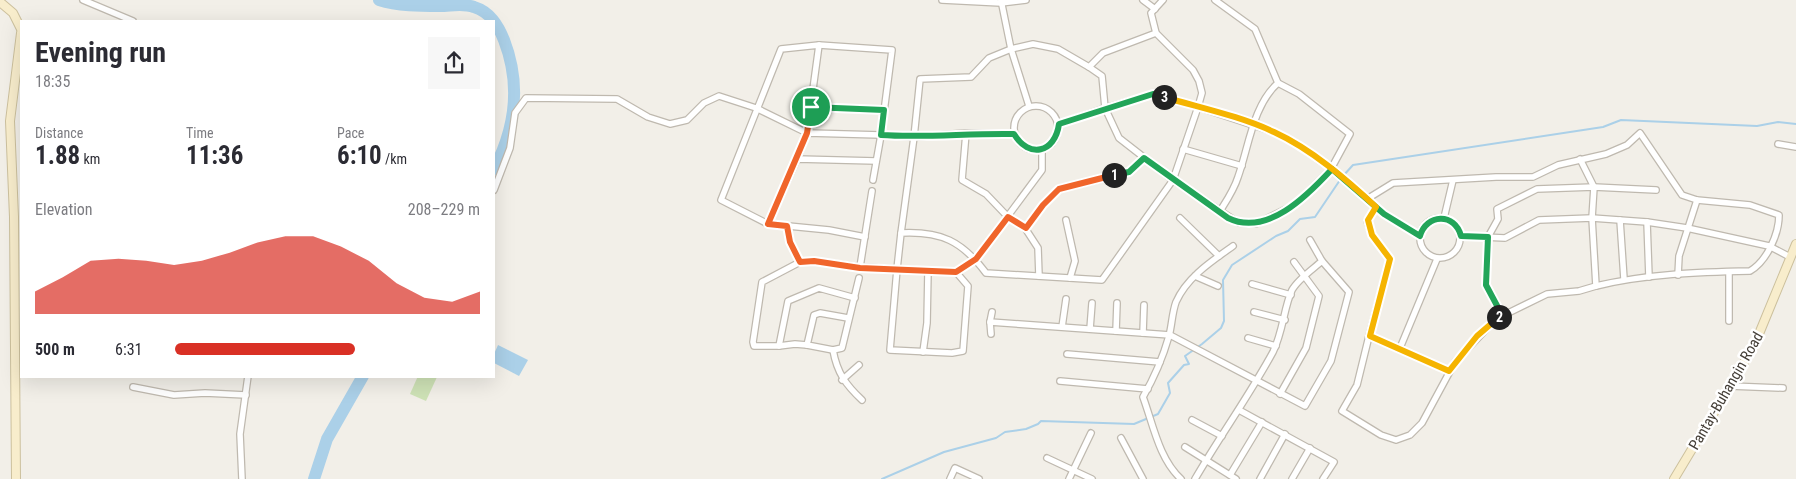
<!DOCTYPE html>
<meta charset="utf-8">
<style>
body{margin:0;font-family:"Roboto Condensed",sans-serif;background:#f7f7f7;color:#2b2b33;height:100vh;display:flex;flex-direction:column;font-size:19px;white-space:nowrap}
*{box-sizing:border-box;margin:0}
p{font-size:16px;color:#7c7c81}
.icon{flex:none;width:28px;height:28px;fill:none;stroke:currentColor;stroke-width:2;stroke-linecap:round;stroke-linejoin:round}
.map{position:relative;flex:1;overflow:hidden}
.sheet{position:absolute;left:20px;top:20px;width:475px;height:358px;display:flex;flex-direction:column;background:#fff;border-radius:0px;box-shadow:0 5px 20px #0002}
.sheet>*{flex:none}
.pin{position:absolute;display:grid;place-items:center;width:42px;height:42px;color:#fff;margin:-21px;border:2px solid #fff;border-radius:50%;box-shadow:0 1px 5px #0007}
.km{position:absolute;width:25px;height:25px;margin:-12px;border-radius:50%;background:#222;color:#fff;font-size:14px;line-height:25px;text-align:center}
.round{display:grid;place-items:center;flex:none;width:52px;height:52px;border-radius:0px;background:#f7f7f7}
.overview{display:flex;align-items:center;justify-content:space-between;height:85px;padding:0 15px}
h1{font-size:28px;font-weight:700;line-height:38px}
.metrics{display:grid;grid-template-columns:repeat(3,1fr);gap:8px;height:85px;padding:5px 15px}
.metrics div{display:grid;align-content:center}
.metrics b{font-size:25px;font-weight:700}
.metrics small{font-size:14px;font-weight:400}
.metrics p{font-size:14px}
.chart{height:140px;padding:10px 15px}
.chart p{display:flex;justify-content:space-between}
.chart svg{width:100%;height:90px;margin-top:5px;fill:#d93025;opacity:.7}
ul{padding:0 15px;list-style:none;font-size:16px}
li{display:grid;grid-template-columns:80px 60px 1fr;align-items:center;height:38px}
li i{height:12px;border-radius:6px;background:#d93025}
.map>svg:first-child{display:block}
</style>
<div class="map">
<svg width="1796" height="479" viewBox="0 0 1796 479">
<rect width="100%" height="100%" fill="#f2efe8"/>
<polygon fill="#cee2b6" points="418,376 437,377 426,401 410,394"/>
<polygon fill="#abd0e8" points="498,345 528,360 519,376 494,363 494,354"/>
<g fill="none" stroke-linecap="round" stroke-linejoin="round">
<g stroke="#abd0e8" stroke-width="2">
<polyline points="1343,176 1353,165 1603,127 1621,120 1757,126 1778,122 1796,124"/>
<polyline points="882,479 944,452 996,438 1005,432 1026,429 1038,424 1041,421 1134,424 1158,414 1170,393 1168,383 1184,365 1189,364 1185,356 1202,344 1221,328 1224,321 1223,280 1232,265 1276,236 1288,231 1300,219 1315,217 1340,180"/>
</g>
<g stroke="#abd0e8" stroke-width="12">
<path d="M379,0c19,6 41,6 61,6 11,0 23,-3 34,1 16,5 24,18 30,33 17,44 12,87 -10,129"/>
<polyline points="314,479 327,439 363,376"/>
</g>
<g stroke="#bfb9af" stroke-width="8">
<g id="street">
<polyline points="83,0 133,21"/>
<polyline points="942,0 1001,3 1026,0"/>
<polyline points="1001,0 1011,49 1029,106"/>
<polyline points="1143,0 1155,9"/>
<polyline points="1215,0 1255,29 1278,83 1299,94 1350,134 1331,169 1384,214 1420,236"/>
<circle cx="1036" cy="128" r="22"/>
<polyline points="811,107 884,110"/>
<polyline points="1059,124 1105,108 1102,76 1089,67"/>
<polyline points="966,133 962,180 986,194 1008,217 1025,228 1038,248 1039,276"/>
<polyline points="1013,134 966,133 914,137 920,79 971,77 989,58 1011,49 1033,44 1058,49 1089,67 1103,53 1156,33"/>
<polyline points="1778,144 1796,147"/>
<polyline points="1183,149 1242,166"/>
<polyline points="797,159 807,133 881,135 892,50 819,45"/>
<polyline points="873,180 881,135 914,137 901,233"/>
<polyline points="494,190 510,148 515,113 526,98 617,99 648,117 670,124 687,120 704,103 719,96 756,108 807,133 819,45 781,49 721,200 768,224"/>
<path d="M1367,199l26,-16 103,-6h37l25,-12 48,-11 21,-9 13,-12 42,62 15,5 53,5 29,10c0,19 -12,46 -29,56 -51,1 -104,3 -154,15"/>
<path d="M1220,211c7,-11 14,-21 18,-34 11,-31 15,-72 40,-94"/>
<circle cx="1440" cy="238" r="20"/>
<polyline points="1180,218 1219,256"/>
<polyline points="1444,218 1453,180"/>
<polyline points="1066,220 1075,261 1070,278"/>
<polyline points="1620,220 1624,279"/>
<polyline points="1647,222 1649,277"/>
<polyline points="787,226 790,242 800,262"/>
<polyline points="1025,228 1043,205 1059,189 1129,172 1144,158"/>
<polyline points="1461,236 1505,238 1539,220 1592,218 1647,222 1687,228 1769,246 1790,257"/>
<polyline points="865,237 829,230 768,224 797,159 876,161"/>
<polyline points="1310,240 1322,261"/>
<polyline points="860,267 872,191"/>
<polygon points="897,269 956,272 968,286 963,351 952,353 890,350"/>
<polyline points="956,272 976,259 1042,170 1042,149"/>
<polyline points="1678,275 1679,256 1697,200"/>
<polyline points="1195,276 1218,286"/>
<polyline points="1252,284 1291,295"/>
<path d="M855,298l-36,-10 -31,13 -9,45h-25l-1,-4 9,-60 38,-20 14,-1 46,6 37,2 4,-36c40,-2 61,8 85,40l116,7 71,-100 25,-73 -45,-13 -48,14 14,30 54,42 66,43 17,1 40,-20 35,-35 -37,-27 -20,-10 -76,-25 4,-14 -3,-12 -6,-11 -37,-37 -5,-20 12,-13"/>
<polyline points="1254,312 1285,320"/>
<polyline points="1501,315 1486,285 1488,237 1498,219 1497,209 1537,189 1594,187 1656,190"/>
<polyline points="848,318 820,313 814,315 807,345 833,350 842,348 859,278"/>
<polyline points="1729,321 1729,272"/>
<polyline points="990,322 992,312"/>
<polyline points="1062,327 1066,299"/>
<polyline points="1090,329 1092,303"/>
<polyline points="1116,331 1117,303"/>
<polyline points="1143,333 1144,305"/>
<path d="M991,334l-1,-12 180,13 135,71 26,-45 18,-69 -27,-31c-9,8 -24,18 -30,29 -8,17 -9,42 -19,62 -24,44 -53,84 -78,127"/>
<polyline points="1369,336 1390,259 1372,235 1367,221 1376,207"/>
<polyline points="1248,338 1276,346"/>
<polyline points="779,346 795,344 807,345"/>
<polyline points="1400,348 1437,259"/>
<path d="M833,350c4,23 13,35 29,50"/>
<polyline points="923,352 927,323 928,271"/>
<polyline points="1067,354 1160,362"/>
<polyline points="1449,371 1369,336 1357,385 1342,411 1381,435 1396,440 1410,435 1422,423 1455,362 1496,319 1547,294 1579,291 1596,286 1592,218 1594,187 1580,159"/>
<polyline points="842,380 859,365"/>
<polyline points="1060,381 1148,389"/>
<polyline points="1730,386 1783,388"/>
<polyline points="133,387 174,395 205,393 246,395"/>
<polyline points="1280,394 1306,348 1319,296 1294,262"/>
<polyline points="1239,410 1334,462 1323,479"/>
<polyline points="1192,420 1222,436"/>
<polyline points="1121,438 1143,479"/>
<polyline points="1185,447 1236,479"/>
<polyline points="1047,458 1092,479"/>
<polyline points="1230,475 1262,422"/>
<polyline points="242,479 240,434 248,376"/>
<polyline points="950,479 955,468 979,479"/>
<polyline points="1069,479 1091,433"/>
<path d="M1181,479c-22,-20 -28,-55 -38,-82 11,-19 20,-40 26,-61 3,-11 3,-23 7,-34 11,-25 36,-41 57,-56"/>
<polyline points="1260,479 1285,434"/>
<polyline points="1292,479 1310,448"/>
</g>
</g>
<g stroke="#ccc09d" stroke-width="10">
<g id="secondary">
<polyline points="0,2 13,13 21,29"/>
<polyline points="16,479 14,217 10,121 21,33"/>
<polyline points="1674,479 1754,346 1796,244"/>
</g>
</g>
<use href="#street" stroke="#fff" stroke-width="5.5"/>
<use href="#secondary" stroke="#f8edcc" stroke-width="8"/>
</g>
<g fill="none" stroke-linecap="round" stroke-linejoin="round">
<g stroke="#fff" stroke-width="10">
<polyline id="split-1" points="811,107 807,133 768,224 787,226 790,242 800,262 814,261 860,268 956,272 976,259 1008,217 1026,228 1043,205 1059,189 1114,175"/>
</g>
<g stroke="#fff" stroke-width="10">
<path id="split-2" d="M1114,175l15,-3 15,-14 84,60c39,19 79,-22 104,-49l52,45 36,22c6,-22 35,-24 41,0l27,1 -2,48 16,30 -3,2"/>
</g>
<g stroke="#fff" stroke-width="10">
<path id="split-3" d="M1164,97c37,11 76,19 110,35 37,17 72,47 102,75l-8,13 4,15 18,24 -20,77 79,35 28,-35 22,-19"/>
</g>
<g stroke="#fff" stroke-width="10">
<path id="split-4" d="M811,107l73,3 -3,25c44,3 88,-2 133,-1 15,25 41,19 45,-10l94,-30 11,3"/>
</g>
<use href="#split-1" stroke="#f0652b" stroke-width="6"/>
<use href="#split-2" stroke="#22a559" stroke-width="6"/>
<use href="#split-3" stroke="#f5b400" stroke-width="6"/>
<use href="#split-4" stroke="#22a559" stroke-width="6"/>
</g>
<g text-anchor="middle" stroke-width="5" stroke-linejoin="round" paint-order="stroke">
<g font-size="15" fill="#453f38" stroke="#fff">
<text transform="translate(1726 391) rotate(-60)" y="5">Pantay-Buhangin Road</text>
</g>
</g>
</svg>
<div class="pin" style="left:811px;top:107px;background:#1e9e55"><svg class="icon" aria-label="arrive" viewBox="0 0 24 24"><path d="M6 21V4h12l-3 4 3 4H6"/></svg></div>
<b class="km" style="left:1114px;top:175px">1</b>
<b class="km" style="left:1499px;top:317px">2</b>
<b class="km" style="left:1164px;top:97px">3</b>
<section class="sheet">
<div class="overview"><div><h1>Evening run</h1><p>18:35</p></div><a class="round"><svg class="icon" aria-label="share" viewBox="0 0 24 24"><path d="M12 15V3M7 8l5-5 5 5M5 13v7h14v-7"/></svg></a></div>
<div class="metrics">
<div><p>Distance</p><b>1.88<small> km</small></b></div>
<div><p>Time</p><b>11:36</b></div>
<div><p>Pace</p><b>6:10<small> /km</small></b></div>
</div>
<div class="chart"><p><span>Elevation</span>208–229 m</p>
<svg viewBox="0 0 160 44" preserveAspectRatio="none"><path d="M0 44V33L10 26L20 18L30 17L40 18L50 20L60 18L70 14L80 9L90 6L100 6L110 11L120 18L130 29L140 36L150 38L160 33V44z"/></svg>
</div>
<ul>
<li><b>500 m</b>6:31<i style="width:59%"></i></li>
</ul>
</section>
</div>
